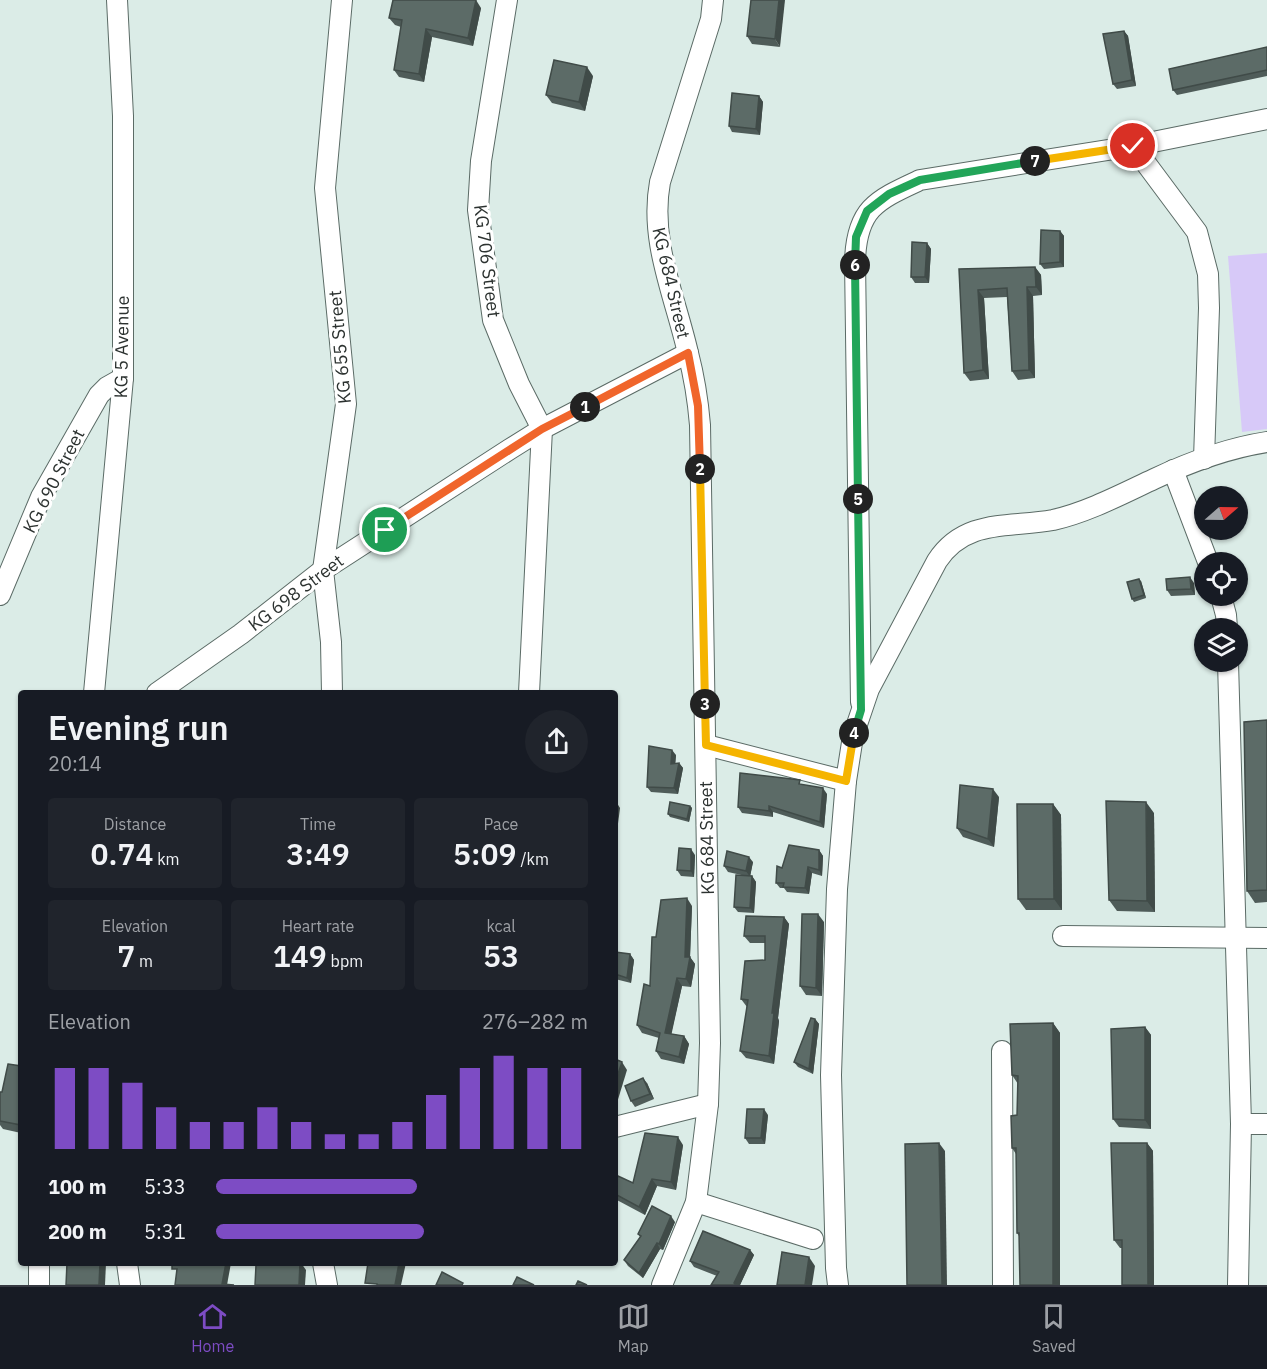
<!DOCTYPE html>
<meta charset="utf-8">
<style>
body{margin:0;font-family:"IBM Plex Sans",sans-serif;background:#20242c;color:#f1f3f6;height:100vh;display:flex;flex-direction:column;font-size:22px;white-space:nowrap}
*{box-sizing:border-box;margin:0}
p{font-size:20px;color:#9ea1a6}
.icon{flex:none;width:33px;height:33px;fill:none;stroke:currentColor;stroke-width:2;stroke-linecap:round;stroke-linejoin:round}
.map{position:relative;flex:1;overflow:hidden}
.panel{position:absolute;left:18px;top:690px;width:600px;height:576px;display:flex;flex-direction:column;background:#171b24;border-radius:6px;box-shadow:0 2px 4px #0004}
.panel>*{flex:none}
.needle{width:39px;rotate:70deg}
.fabs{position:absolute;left:1194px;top:486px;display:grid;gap:12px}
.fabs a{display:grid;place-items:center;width:54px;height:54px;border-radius:50%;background:#171b24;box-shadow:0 2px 4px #0004;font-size:30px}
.pin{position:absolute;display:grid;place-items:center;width:51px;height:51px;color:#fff;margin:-26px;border:3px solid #fff;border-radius:50%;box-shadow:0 2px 6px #0007}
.km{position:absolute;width:30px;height:30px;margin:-15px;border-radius:50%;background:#222;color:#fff;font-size:16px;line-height:30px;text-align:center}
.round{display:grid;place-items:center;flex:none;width:63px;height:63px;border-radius:32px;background:#20242c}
.headline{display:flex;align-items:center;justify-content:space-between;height:102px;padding:0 30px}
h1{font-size:33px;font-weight:600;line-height:45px}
.metrics{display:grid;grid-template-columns:repeat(3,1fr);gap:9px;height:102px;padding:6px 30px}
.metrics div{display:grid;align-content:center;border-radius:6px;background:#20242c;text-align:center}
.metrics b{font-size:30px;font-weight:600}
.metrics small{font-size:16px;font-weight:400}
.metrics p{font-size:16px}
.chart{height:168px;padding:12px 30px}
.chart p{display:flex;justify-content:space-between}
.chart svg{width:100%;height:108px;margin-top:6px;stroke:#7d4cc4;stroke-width:6}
ul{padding:0 30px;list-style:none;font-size:20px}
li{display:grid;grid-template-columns:96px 72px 1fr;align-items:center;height:45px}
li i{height:15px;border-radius:8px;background:#7d4cc4}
.tabs{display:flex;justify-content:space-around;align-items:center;height:84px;border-top:2px solid #363941;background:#171b24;font-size:16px;color:#9ea1a6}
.tabs a{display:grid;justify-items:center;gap:3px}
.tabs .current{color:#7d4cc4}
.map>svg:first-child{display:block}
</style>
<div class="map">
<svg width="1267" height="1285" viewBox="0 0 1267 1285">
<rect width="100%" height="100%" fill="#dbece7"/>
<polygon fill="#d7c9f8" points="1267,253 1267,429 1242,432 1228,256"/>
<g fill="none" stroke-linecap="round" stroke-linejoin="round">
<g stroke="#5b6b66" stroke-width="22">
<g id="minor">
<polyline points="507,0 481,161 478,210 493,320 519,384 542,429 529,693"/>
<polyline points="1133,146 1197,232 1208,274 1209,308 1204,459"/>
<polyline points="1173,470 1208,562"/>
<polyline points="0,595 41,497 99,395 107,387 123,378"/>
<polyline points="1221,596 1226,615 1227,628"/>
<polyline points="1228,662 1241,1124 1238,1285"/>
<polyline points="94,693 123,378 123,116 117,0"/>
<polyline points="157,693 241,634 323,570 510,449 542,429 688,353"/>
<polyline points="332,693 331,642 323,570 346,404 325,188 342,0"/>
<path d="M861,702l-6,-442c2,-52 22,-60 65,-80l213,-34 134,-27"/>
<polyline points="706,745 846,781"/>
<polyline points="1063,936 1267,938"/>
<polyline points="1002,1051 1003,1285"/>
<polyline points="1241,1124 1267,1124"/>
<polyline points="615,1127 708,1104"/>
<polyline points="696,1202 813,1239"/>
<polyline points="127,1263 130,1285"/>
<polyline points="323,1263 327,1285"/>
<polyline points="39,1285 39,1263"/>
<path d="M662,1285l34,-83 12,-98 2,-61 -10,-618c-2,-24 -6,-49 -12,-72 -13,-57 -39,-112 -28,-171l51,-163 2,-19"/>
<path d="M838,1285l-2,-17 -5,-193 6,-186 9,-108 7,-45 16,-47 68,-128c28,-43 73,-33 116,-41 35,-8 69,-26 101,-41 36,-17 74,-31 113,-37"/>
</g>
</g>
<use href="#minor" stroke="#fff" stroke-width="20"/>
</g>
<g fill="#4f5c59">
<polygon points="751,0 780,47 752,44 747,36"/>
<polygon points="481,8 473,46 432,37 424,82 399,77 394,70 401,27 395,25 389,18"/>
<polygon points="1124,31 1128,36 1136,86 1117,89 1113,84"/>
<polygon points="1267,47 1267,76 1177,95 1173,90"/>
<polygon points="593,76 585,111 552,103 546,95"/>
<polygon points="759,96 763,102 760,135 732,132 729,126"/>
<polygon points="1060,231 1064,236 1064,267 1044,269 1040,264"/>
<polygon points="927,243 931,249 929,283 915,283 911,277"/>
<polygon points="1035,267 1041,275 1042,295 1033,296 1035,378 1018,380 1012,371 1007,297 984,298 989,379 970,381 964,373 959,269"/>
<polygon points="1141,581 1146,598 1134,602 1132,599"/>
<polygon points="1194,583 1195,595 1171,596 1167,590"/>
<polygon points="1267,720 1267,902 1255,903 1247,891"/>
<polygon points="676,755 675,763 679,763 683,768 678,794 651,792 647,787"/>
<polygon points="803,785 827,794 824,828 773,812 773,817 742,813 738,807"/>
<polygon points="999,797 994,847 963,837 957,828"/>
<polygon points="1053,804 1061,815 1062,910 1026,910 1018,899"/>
<polygon points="690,806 692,808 689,822 670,817 668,814"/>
<polygon points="1154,813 1155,912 1117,911 1109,900"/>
<polygon points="819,850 823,856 822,876 812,873 809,894 787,892 784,888 780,888 776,883 782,868"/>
<polygon points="695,855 694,877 681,876 677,870"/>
<polygon points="753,862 750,876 752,876 756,882 754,913 738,912 734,907 746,876 728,872 724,866"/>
<polygon points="692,906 690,957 695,964 691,987 682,986 671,1034 684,1036 689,1044 684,1064 661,1059 656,1051 659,1038 642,1033 637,1025 650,986 656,937"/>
<polygon points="784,917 789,924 778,1018 779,1021 774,1064 746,1058 740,1051 747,1007 741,999 765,960 765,943 750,943 744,936"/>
<polygon points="824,922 822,996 806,995 800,986"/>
<polygon points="615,952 630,954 634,960 631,983 615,979"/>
<polygon points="815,1019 819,1024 813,1074 798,1067 794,1062"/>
<polygon points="1053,1023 1060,1033 1019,1236 1017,1233 1016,1154 1012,1148 1017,1115 1018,1084 1012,1075"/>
<polygon points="1145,1027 1151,1035 1151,1129 1119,1127 1113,1119"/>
<polygon points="21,1066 21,1133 3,1129 0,1125 0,1092 2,1092"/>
<polygon points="647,1083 654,1099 635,1107 631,1101"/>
<polygon points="768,1115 765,1144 749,1144 745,1138"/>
<polygon points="1147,1143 1153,1151 1154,1285 1122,1285 1122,1248 1120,1248 1114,1240"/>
<polygon points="683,1145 676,1190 657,1186 645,1215 615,1199 615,1181 633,1183"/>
<polygon points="675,1222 663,1250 660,1249 643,1278 628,1266 624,1260 640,1237 638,1234"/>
<polygon points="750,1250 754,1255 740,1285 711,1285 717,1276 694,1267 690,1261"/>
</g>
<g fill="#404b48">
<polygon points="476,0 481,8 473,46 468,38"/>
<polygon points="779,0 785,0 780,47 775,39"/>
<polygon points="426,29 432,37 424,82 419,74"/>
<polygon points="1124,31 1128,36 1136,86 1132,80"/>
<polygon points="587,67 593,76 585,111 579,102"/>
<polygon points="759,96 763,102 760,135 756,129"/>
<polygon points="1060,231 1064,236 1064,267 1060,262"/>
<polygon points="927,243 931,249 929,283 925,277"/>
<polygon points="1035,267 1041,275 1042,295 1036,287"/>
<polygon points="1027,287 1033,296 1035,378 1029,370"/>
<polygon points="978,290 984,298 989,379 983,370"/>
<polygon points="1190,577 1194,583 1195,595 1191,589"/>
<polygon points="1139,579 1141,581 1146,598 1144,595"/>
<polygon points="672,750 676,755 675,769 671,764"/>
<polygon points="679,763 683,768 678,794 674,788"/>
<polygon points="823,788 827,794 824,828 820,822"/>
<polygon points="993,789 999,797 994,847 988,839"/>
<polygon points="615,800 620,808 615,847"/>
<polygon points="1146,802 1154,813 1155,912 1147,901"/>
<polygon points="1053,804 1061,815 1062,910 1054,899"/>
<polygon points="690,806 692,808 689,822 687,819"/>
<polygon points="769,806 773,812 773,817 769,811"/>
<polygon points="691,849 695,855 694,877 691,871"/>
<polygon points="819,850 823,856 822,876 819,870"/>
<polygon points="749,857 753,862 750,877 746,871"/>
<polygon points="808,867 812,873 809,894 805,888"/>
<polygon points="752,876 756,882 754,913 750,908"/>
<polygon points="687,898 692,906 690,957 695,964 691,987 686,979 685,957"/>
<polygon points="818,914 824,922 822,996 816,988"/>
<polygon points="784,917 789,924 778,1018 779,1021 774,1064 769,1056 772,1013"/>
<polygon points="630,954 634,960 631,983 627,978"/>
<polygon points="677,978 682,986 670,1041 665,1033"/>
<polygon points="815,1019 819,1024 813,1074 809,1069"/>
<polygon points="1053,1023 1060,1033 1060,1285 1053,1285"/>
<polygon points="1145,1027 1151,1035 1151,1129 1145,1120"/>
<polygon points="615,1036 617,1039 615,1054"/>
<polygon points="684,1036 689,1044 684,1064 679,1057"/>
<polygon points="622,1062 627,1070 616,1106 615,1104 615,1083"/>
<polygon points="643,1078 647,1083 654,1099 650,1094"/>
<polygon points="764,1109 768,1115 765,1144 761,1138"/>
<polygon points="678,1137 683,1145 676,1190 671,1182"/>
<polygon points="939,1143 945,1151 947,1285 942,1285"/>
<polygon points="1147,1143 1153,1151 1154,1285 1148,1285"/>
<polygon points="652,1179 657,1186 645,1215 639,1207"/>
<polygon points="671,1216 675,1222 663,1250 659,1244"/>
<polygon points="657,1243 660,1249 643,1278 639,1273"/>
<polygon points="750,1250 754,1255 740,1285 736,1285 734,1283"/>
<polygon points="809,1257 815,1266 812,1285 805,1285"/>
<polygon points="100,1263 106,1263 105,1285 99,1285"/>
<polygon points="226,1263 231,1263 227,1285 222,1284"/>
<polygon points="296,1263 301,1263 306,1270 305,1285 299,1285"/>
<polygon points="399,1263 406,1263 401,1285 395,1285"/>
</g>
<g fill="#5c6b67" stroke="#404b48" stroke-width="1.5">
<polygon points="393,0 476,0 468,38 426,29 419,74 394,70 402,20 389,18"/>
<polygon points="751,0 779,0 775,39 747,36"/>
<polygon points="1124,31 1132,80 1113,84 1103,34"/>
<polygon points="1267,47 1267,70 1173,90 1169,69"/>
<polygon points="554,60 587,67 579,102 546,95"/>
<polygon points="732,93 759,96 756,129 729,126"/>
<polygon points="1041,230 1060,231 1060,262 1040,264"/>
<polygon points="912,242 927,243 925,277 911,277"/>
<polygon points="1035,267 1036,287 1027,287 1029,370 1012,371 1007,288 978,290 983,370 964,373 959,269"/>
<polygon points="1190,577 1191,589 1167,590 1166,579"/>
<polygon points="1139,579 1144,595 1132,599 1127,582"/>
<polygon points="1267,720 1267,890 1247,891 1244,722"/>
<polygon points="649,746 672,750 671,764 679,763 674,788 647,787"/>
<polygon points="740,773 800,780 799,784 823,788 820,822 769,806 769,811 738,807"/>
<polygon points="960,785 993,789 988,839 957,828"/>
<polygon points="1106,801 1146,802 1147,901 1109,900"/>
<polygon points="670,802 690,806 687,819 668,814"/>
<polygon points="1017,804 1053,804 1054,899 1018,899"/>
<polygon points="789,845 819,850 819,870 808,867 805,888 783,887 784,883 776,883 777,866 782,868"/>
<polygon points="679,848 691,849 691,871 677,870"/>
<polygon points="727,851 749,857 746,871 724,866"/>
<polygon points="736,875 752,876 750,908 734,907"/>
<polygon points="687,898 685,957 690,957 686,979 677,978 665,1033 684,1036 679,1057 656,1051 660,1033 637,1025 644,984 650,986 652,937 656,937 661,900"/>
<polygon points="802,914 818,914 816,988 800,986"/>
<polygon points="746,916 784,917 772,1013 774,1013 769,1056 740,1051 748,1000 741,999 745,961 765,960 765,936 744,936"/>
<polygon points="615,952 630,954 627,978 615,974"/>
<polygon points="811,1018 815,1019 809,1069 794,1062"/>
<polygon points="1053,1023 1053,1285 1020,1285 1019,1233 1017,1233 1016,1148 1012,1148 1011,1116 1017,1115 1018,1076 1012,1075 1010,1024"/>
<polygon points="1145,1027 1145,1120 1113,1119 1111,1029"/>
<polygon points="615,1059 622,1062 615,1083"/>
<polygon points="8,1064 21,1066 21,1125 0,1121 0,1092 2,1092"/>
<polygon points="643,1078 650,1094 631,1101 625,1086"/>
<polygon points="747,1109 764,1109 761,1138 745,1138"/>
<polygon points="645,1133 678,1137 671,1182 652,1179 639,1207 615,1194 615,1181 618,1176 633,1183"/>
<polygon points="939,1143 942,1285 907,1285 905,1144"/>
<polygon points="1111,1143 1147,1143 1148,1285 1122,1285 1122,1240 1114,1240"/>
<polygon points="652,1206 671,1216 659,1244 657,1243 639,1273 624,1260 641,1236 638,1234"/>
<polygon points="703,1231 750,1250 734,1283 737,1285 711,1285 719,1272 690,1261"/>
<polygon points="782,1252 809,1257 805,1285 777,1285"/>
<polygon points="67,1263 100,1263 99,1285 66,1285"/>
<polygon points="172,1263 226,1263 222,1284 234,1285 175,1285 177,1269 172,1269"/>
<polygon points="263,1263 300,1263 299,1285 255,1285 256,1265 263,1265"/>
<polygon points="368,1263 399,1263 395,1285 377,1285 377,1284 365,1283"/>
<polygon points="442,1272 463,1283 462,1285 436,1285"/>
<polygon points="517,1277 534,1285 513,1285"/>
<polygon points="578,1281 587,1285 576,1285"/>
</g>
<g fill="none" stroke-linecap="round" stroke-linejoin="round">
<g stroke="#fff" stroke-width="12">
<polyline id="split-1" points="385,530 542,429 585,407"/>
</g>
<g stroke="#fff" stroke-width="12">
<polyline id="split-2" points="585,407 688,353 698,406 700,469"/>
</g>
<g stroke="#fff" stroke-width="12">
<polyline id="split-3" points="700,469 705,704"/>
</g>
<g stroke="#fff" stroke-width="12">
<polyline id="split-4" points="705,704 706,745 846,781 854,733"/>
</g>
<g stroke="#fff" stroke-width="12">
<polyline id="split-5" points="854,733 861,710 858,499"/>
</g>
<g stroke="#fff" stroke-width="12">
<polyline id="split-6" points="855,265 858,499"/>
</g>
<g stroke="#fff" stroke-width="12">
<polyline id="split-7" points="855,265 856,237 867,211 889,194 920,180 1035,161"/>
</g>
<g stroke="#fff" stroke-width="12">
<polyline id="split-8" points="1035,161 1133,146"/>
</g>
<use href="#split-1" stroke="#f0652b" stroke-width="8"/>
<use href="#split-2" stroke="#f0652b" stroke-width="8"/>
<use href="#split-3" stroke="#f5b400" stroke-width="8"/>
<use href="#split-4" stroke="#f5b400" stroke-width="8"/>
<use href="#split-5" stroke="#22a559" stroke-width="8"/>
<use href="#split-6" stroke="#22a559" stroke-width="8"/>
<use href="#split-7" stroke="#22a559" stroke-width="8"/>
<use href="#split-8" stroke="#f5b400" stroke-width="8"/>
</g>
<g text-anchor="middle" stroke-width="6" stroke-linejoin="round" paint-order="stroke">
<g font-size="18" fill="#2c3230" stroke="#fff">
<text transform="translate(487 261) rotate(83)" y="6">KG 706 Street</text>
<text transform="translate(671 283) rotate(77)" y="6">KG 684 Street</text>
<text transform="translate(122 347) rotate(-89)" y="6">KG 5 Avenue</text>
<text transform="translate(340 347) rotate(-95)" y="6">KG 655 Street</text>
<text transform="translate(54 481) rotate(-63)" y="6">KG 690 Street</text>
<text transform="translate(296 593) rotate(-37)" y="6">KG 698 Street</text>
<text transform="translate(707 838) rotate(-91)" y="6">KG 684 Street</text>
</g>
</g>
</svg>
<div class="fabs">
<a><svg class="needle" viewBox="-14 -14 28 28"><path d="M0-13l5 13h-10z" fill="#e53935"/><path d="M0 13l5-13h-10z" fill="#9ea1a6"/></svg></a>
<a><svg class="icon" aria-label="locate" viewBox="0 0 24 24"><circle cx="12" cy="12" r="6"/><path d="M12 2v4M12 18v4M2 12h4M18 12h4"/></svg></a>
<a><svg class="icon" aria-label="layers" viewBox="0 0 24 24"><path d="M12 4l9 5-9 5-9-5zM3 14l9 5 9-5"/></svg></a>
</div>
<div class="pin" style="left:385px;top:530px;background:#1e9e55"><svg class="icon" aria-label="arrive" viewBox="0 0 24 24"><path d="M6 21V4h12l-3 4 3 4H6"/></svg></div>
<div class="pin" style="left:1133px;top:146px;background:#d93025"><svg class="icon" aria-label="check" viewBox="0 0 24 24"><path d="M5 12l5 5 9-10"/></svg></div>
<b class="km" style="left:585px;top:407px">1</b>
<b class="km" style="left:700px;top:469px">2</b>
<b class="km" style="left:705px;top:704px">3</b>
<b class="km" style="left:854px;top:733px">4</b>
<b class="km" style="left:858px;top:499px">5</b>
<b class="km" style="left:855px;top:265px">6</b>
<b class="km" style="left:1035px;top:161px">7</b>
<section class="panel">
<div class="headline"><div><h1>Evening run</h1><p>20:14</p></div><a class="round"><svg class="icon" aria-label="share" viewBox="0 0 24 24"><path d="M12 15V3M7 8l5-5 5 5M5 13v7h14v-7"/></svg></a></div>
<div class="metrics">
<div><p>Distance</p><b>0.74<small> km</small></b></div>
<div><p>Time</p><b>3:49</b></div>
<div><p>Pace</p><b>5:09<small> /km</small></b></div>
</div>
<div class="metrics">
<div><p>Elevation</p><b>7<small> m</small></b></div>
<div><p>Heart rate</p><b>149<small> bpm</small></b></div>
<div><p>kcal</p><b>53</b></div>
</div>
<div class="chart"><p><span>Elevation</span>276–282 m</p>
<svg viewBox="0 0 160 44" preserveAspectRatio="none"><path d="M5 44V11M15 44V11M25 44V17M35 44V27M45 44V33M55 44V33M65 44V27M75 44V33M85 44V38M95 44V38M105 44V33M115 44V22M125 44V11M135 44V6M145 44V11M155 44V11"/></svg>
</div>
<ul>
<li><b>100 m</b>5:33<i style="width:54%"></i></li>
<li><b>200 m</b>5:31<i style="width:56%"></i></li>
</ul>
</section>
</div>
<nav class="tabs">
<a class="current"><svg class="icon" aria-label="home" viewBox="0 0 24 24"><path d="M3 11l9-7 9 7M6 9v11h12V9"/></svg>Home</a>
<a><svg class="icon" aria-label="map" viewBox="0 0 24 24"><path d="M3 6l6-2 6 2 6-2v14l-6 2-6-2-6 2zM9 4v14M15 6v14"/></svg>Map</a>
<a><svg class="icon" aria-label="saved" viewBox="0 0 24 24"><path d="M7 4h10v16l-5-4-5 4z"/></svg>Saved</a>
</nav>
